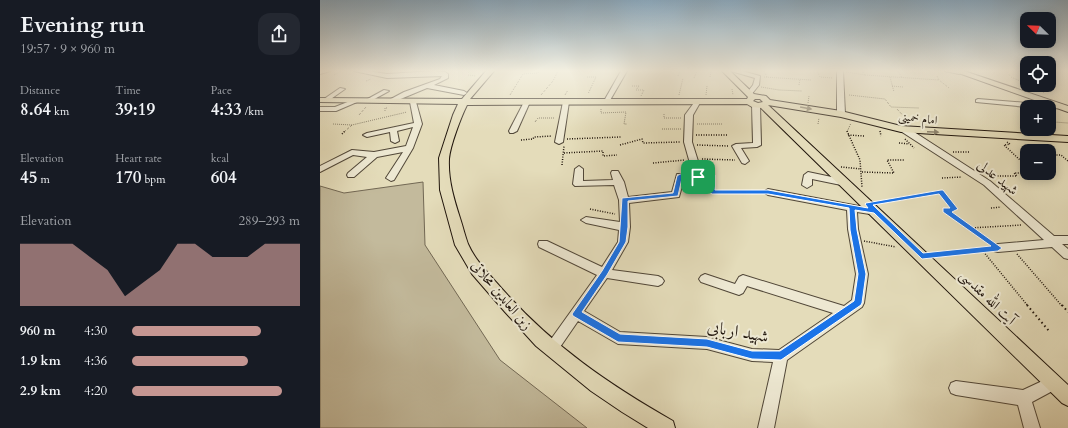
<!DOCTYPE html>
<meta charset="utf-8">
<style>
body{margin:0;font-family:Cardo,Amiri,serif;background:#242831;color:#f1f3f6;height:100vh;display:flex;flex-direction:column;font-size:15px;white-space:nowrap}
*{box-sizing:border-box;margin:0}
p{font-size:13px;color:#9ea1a6}
.icon{flex:none;width:22px;height:22px;fill:none;stroke:currentColor;stroke-width:2;stroke-linecap:round;stroke-linejoin:round}
.map{position:relative;flex:1;overflow:hidden}
.panel{display:flex;flex-direction:column;background:#171b24;width:320px}
.panel>*{flex:none}
.needle{width:26px;rotate:293deg}
.buttons{position:absolute;left:700px;top:12px;display:grid;gap:8px}
.buttons a{display:grid;place-items:center;width:36px;height:36px;border-radius:8px;background:#171b24;box-shadow:0 2px 10px #0003;font-size:20px}
.pin{position:absolute;display:grid;place-items:center;width:34px;height:34px;color:#fff;margin:-17px;border-radius:8px;box-shadow:0 2px 6px #0006}
.round{display:grid;place-items:center;flex:none;width:42px;height:42px;border-radius:12px;background:#242831}
.headline{display:flex;align-items:center;justify-content:space-between;height:68px;padding:0 20px}
h1{font-size:22px;font-weight:800;line-height:30px}
.figures{display:grid;grid-template-columns:repeat(3,1fr);gap:6px;height:68px;padding:4px 20px}
.figures div{display:grid;align-content:center}
.figures b{font-size:17px;font-weight:800}
.figures small{font-size:11px;font-weight:400}
.figures p{font-size:11px}
.chart{height:112px;padding:8px 20px}
.chart p{display:flex;justify-content:space-between}
.chart svg{width:100%;height:72px;margin-top:4px;fill:#c59692;opacity:.7}
ul{padding:0 20px;list-style:none;font-size:13px}
li{display:grid;grid-template-columns:64px 48px 1fr;align-items:center;height:30px}
li i{height:10px;border-radius:5px;background:#c59692}
main{display:flex;flex:1;min-height:0}
.map>svg:first-child{display:block}
</style>
<main>
<section class="panel">
<div class="headline"><div><h1>Evening run</h1><p>19:57 · 9 × 960 m</p></div><a class="round"><svg class="icon" aria-label="share" viewBox="0 0 24 24"><path d="M12 15V3M7 8l5-5 5 5M5 13v7h14v-7"/></svg></a></div>
<div class="figures">
<div><p>Distance</p><b>8.64<small> km</small></b></div>
<div><p>Time</p><b>39:19</b></div>
<div><p>Pace</p><b>4:33<small> /km</small></b></div>
</div>
<div class="figures">
<div><p>Elevation</p><b>45<small> m</small></b></div>
<div><p>Heart rate</p><b>170<small> bpm</small></b></div>
<div><p>kcal</p><b>604</b></div>
</div>
<div class="chart"><p><span>Elevation</span>289–293 m</p>
<svg viewBox="0 0 160 44" preserveAspectRatio="none"><path d="M0 44V6L10 6L20 6L30 6L40 14L50 22L60 38L70 30L80 22L90 6L100 6L110 14L120 14L130 14L140 6L150 6L160 6V44z"/></svg>
</div>
<ul>
<li><b>960 m</b>4:30<i style="width:77%"></i></li>
<li><b>1.9 km</b>4:36<i style="width:69%"></i></li>
<li><b>2.9 km</b>4:20<i style="width:89%"></i></li>
</ul>
</section>
<div class="map">
<svg width="748" height="428" viewBox="0 0 748 428">
<rect width="100%" height="100%" fill="#e4dcba"/>
<filter id="stains"><feTurbulence type="fractalNoise" baseFrequency=".005" numOctaves="4"/><feColorMatrix values="0 0 0 0 .2 0 0 0 0 .09 0 0 0 0 .02 0 0 0 .5 -.17"/></filter>
<radialGradient id="worn" r=".72"><stop offset=".6" stop-color="#630" stop-opacity="0"/><stop offset="1" stop-color="#630" stop-opacity=".3"/></radialGradient>
<polygon fill="#c3ba9c" stroke="#726854" points="103,182 105,245 180,360 267,428 0,428 0,186 24,193"/>
<g fill="none" stroke-linecap="round" stroke-linejoin="round">
<g stroke="#514738" stroke-width="2">
<g id="minor">
<polygon points="0,71 10,71 0,74"/>
<polygon points="34,71 48,71 67,74 114,71 125,72 128,74 128,78 114,85 144,91 147,93 144,95 107,88 71,103 69,102 69,100 84,92 120,79 122,76 67,78"/>
<polygon points="301,71 307,71 289,102 285,102 284,101"/>
<polygon points="411,71 422,71 440,76 439,85 431,95 426,94 433,85 435,78"/>
<polygon points="517,71 523,71 525,114 521,116 517,114"/>
<polygon points="625,71 641,71 642,72 639,74"/>
<polygon points="20,88 25,89 8,101 4,101 4,99"/>
<polygon points="64,90 69,91 49,102 44,101"/>
<polygon points="35,99 37,100 37,102 16,111 0,111 0,107 15,107"/>
<polygon points="378,99 381,101 373,115 372,142 383,177 378,180 364,179 359,197 309,203 310,227 308,242 292,270 338,276 342,278 344,281 342,284 338,286 287,278 264,311 300,332 387,337 432,349 459,350 513,313 427,286 423,293 419,295 381,282 379,279 381,276 385,274 415,284 419,277 423,275 524,306 532,300 536,274 528,229 527,210 448,195 443,192 448,189 560,210 561,212 560,214 556,215 537,212 538,229 548,274 544,303 542,307 467,360 454,428 438,428 453,362 432,361 387,349 298,344 258,321 236,353 231,355 226,353 224,349 277,275 219,247 218,244 219,241 227,241 282,267 298,242 299,230 266,223 261,220 266,217 300,222 299,200 294,185 255,186 253,184 255,169 259,166 263,169 263,181 293,180 291,173 292,171 298,171 304,182 308,197 352,192 357,174 373,174 364,142 365,115 376,100"/>
<polygon points="658,99 733,105 739,104 743,106 739,108 729,109 729,107 707,107 656,102 656,100"/>
<polygon points="93,100 96,102 102,124 93,148 74,180 71,181 66,178 83,152 57,157 34,177 28,177 27,175 28,173 47,157 33,155 0,172 0,166 32,150 54,152 86,146 93,127 77,131 79,141 75,143 71,141 70,132 47,137 43,135 47,133 94,123 90,102"/>
<polygon points="207,100 210,102 197,131 193,133 190,133 189,131 204,102"/>
<polygon points="246,100 249,102 243,142 239,144 235,142 243,102"/>
<polygon points="436,103 440,105 441,145 437,147 421,148 429,161 425,164 422,163 412,146 416,144 433,143 432,105"/>
<polygon points="582,128 588,128 670,181 734,236 748,236 748,244 742,244 748,249 748,259 744,258 732,247 678,252 674,251 673,248 674,245 678,244 724,240 664,185 582,132"/>
<polygon points="488,172 526,180 531,183 526,186 492,179 492,185 487,188 482,185 484,175"/>
<polygon points="733,376 738,378 740,383 738,388 712,402 720,428 704,428 698,405 636,395 631,393 629,388 631,383 636,381 703,390"/>
</g>
</g>
<g stroke="#20150c" stroke-width="2">
<g id="major">
<path d="M166,71h8l-24,28h277l1,-2 -26,-26h8l24,23 12,2 4,4 71,11 60,15 167,10v6l-167,-10 -60,-15 -73,-12 300,280v21l-6,-3 -301,-295 -9,-1 -5,-3 -280,1c-6,12 -17,41 -18,54 -1,21 5,40 11,59 3,9 5,18 8,26 8,18 23,32 35,46 50,56 105,94 170,131l2,7h-27l-26,-16 -31,-21 -55,-45 -31,-34 -33,-38 -17,-29 -15,-55 -1,-32 14,-43 5,-11 -138,-2v-4l142,1zM435,99h5l3,3 -5,1 -5,-2z"/>
<polygon points="633,71 644,71 748,106 748,112"/>
</g>
</g>
<g stroke="#20150c" stroke-width="1" stroke-dasharray="0.5 1.5" stroke-linecap="butt">
<polyline points="255,71 281,71"/>
<polyline points="323,71 334,71"/>
<polyline points="444,71 447,77"/>
<polyline points="497,71 500,77 513,78"/>
<polyline points="578,71 582,78"/>
<polyline points="686,71 691,77 707,84"/>
<polyline points="526,72 545,75 542,71"/>
<polyline points="148,73 150,71"/>
<polyline points="14,75 21,71"/>
<polyline points="148,75 156,76"/>
<polyline points="545,75 619,80"/>
<polyline points="358,76 360,71"/>
<polyline points="617,76 619,80 629,88"/>
<polyline points="267,77 276,77 268,94"/>
<polyline points="390,77 391,71"/>
<polyline points="444,77 491,80"/>
<polyline points="570,77 574,92"/>
<polyline points="374,78 377,71"/>
<polyline points="46,81 51,79"/>
<polyline points="479,85 480,79"/>
<polyline points="709,85 725,93"/>
<polyline points="312,86 319,86 316,90 324,90 321,96"/>
<polyline points="572,86 583,87"/>
<polyline points="441,87 459,90 482,91"/>
<polyline points="412,89 413,95"/>
<polyline points="190,95 203,74 218,73 219,71"/>
<polyline points="221,95 233,81 238,71"/>
<polyline points="245,95 248,90"/>
<polyline points="359,95 363,78"/>
<polyline points="386,95 387,86"/>
<polyline points="529,95 565,99 571,107 599,108"/>
<polyline points="488,103 489,96"/>
<polyline points="281,109 281,113 306,112 304,124 307,124"/>
<polyline points="577,109 589,122"/>
<polyline points="65,111 65,108 68,108"/>
<polyline points="344,114 344,118 361,118"/>
<polyline points="39,115 46,107"/>
<polyline points="607,115 613,124"/>
<polyline points="730,116 734,122 748,123"/>
<polyline points="215,122 218,118 235,118"/>
<polyline points="13,124 32,125 87,112"/>
<polyline points="377,124 402,124"/>
<polyline points="498,124 499,118"/>
<polyline points="342,129 361,129"/>
<polyline points="24,132 32,125"/>
<polyline points="527,132 531,123"/>
</g>
<g stroke="#20150c" stroke-width="1.5" stroke-dasharray="1 1.5" stroke-linecap="butt">
<polyline points="527,131 540,160 542,187"/>
<polyline points="560,131 561,136"/>
<polyline points="22,134 25,131"/>
<polyline points="376,135 407,135"/>
<polyline points="528,135 544,136"/>
<polyline points="247,139 301,137"/>
<polyline points="585,139 594,148"/>
<polyline points="201,140 213,139 214,137 232,136"/>
<polyline points="687,142 690,144 684,145 700,160"/>
<polyline points="579,143 589,144"/>
<polyline points="300,145 322,139 323,143 360,142"/>
<polyline points="377,145 409,146"/>
<polyline points="715,145 722,151"/>
<polyline points="633,152 649,152"/>
<polyline points="244,153 283,151 283,156 297,155"/>
<polyline points="729,155 741,155 748,161"/>
<polyline points="382,159 415,160"/>
<polyline points="333,163 365,160"/>
<polyline points="242,165 244,146"/>
<polyline points="521,167 541,169"/>
<polyline points="542,172 574,173 567,160 584,160"/>
<polyline points="387,176 393,176 392,192 440,192"/>
<polyline points="670,176 697,176 694,173 705,173"/>
<polyline points="622,178 642,177"/>
<polyline points="558,203 621,192 634,209 625,210 671,243"/>
<polyline points="671,208 681,207"/>
<polyline points="270,209 295,214"/>
<polyline points="650,228 702,225"/>
<polyline points="544,241 576,247"/>
<polyline points="662,250 708,306"/>
<polyline points="697,254 742,306"/>
<polyline points="615,255 669,249"/>
</g>
<g stroke="#20150c" stroke-width="2" stroke-dasharray="1.5 3" stroke-linecap="butt">
<polyline points="707,305 729,331"/>
<polyline points="742,305 748,312"/>
</g>
<use href="#minor" fill="#ede8d2" fill-rule="evenodd"/>
<use href="#major" fill="#e4dcba" fill-rule="evenodd"/>
</g>
<defs><path id="oneway-solid" d="M-6-.8H1V-3.2L6.5 0L1 3.2V.8H-6Z"/></defs>
<g fill="#8c826c">
<use href="#oneway-solid" transform="translate(486 108) rotate(10)"/>
<use href="#oneway-solid" transform="translate(613 132) rotate(3)"/>
</g>
<linearGradient id="sky" x2="0" y2="1"><stop stop-color="#8ba9be"/><stop offset="0.54" stop-color="#f3efe0"/><stop offset="1" stop-color="#f3efe0" stop-opacity="0"/></linearGradient>
<rect width="748" height="131" fill="url(#sky)"/>
<path fill="#1a73e8" stroke="#fff" fill-rule="evenodd" d="M360,174l35,1v15h53l100,18 -3,-4 1,-1 75,-13h2l15,19 -6,3 50,36 -4,3 -76,8 -48,-46 -19,-3 2,20 9,44 -4,29 -1,2 -80,55 -29,-1 -45,-12 -89,-5 -45,-26 -1,-2 30,-43 17,-29 3,-44 51,-5 4,-17zM362,178h28l-1,14 3,2h56l81,14 1,22 8,44 -4,27 -74,50h-28l-45,-12 -87,-5 -38,-22 25,-37 19,-33 2,-15v-26l50,-5zM619,194l11,14h-7v4l48,34 -68,7 -50,-48z"/>
<g text-anchor="middle" stroke-width="4" stroke-linejoin="round" paint-order="stroke">
<g font-size="12" fill="#20150c" stroke="#ede8d2">
<text transform="translate(598 118) rotate(7)" y="4">امام خمینی</text>
</g>
<g font-size="14" fill="#20150c" stroke="#ede8d2">
<text transform="translate(678 177) rotate(38)" y="5">شهید عدلی</text>
<text transform="translate(182 295) rotate(50)" y="5">زین العابدین محلاتی</text>
<text transform="translate(668 297) rotate(44)" y="5">آیت الله مقدسی</text>
</g>
<g font-size="17" fill="#20150c" stroke="#ede8d2">
<text transform="translate(418 331) rotate(10)" y="6">شهید اربابی</text>
</g>
</g>
<rect width="100%" height="100%" filter="url(#stains)"/>
<rect width="100%" height="100%" fill="url(#worn)"/>
</svg>
<div class="buttons">
<a><svg class="needle" viewBox="-14 -14 28 28"><path d="M0-13l5 13h-10z" fill="#e53935"/><path d="M0 13l5-13h-10z" fill="#9ea1a6"/></svg></a>
<a><svg class="icon" aria-label="locate" viewBox="0 0 24 24"><circle cx="12" cy="12" r="6"/><path d="M12 2v4M12 18v4M2 12h4M18 12h4"/></svg></a>
<a>+</a>
<a>−</a>
</div>
<div class="pin" style="left:378px;top:177px;background:#1e9e55"><svg class="icon" aria-label="arrive" viewBox="0 0 24 24"><path d="M6 21V4h12l-3 4 3 4H6"/></svg></div>
</div>
</main>
